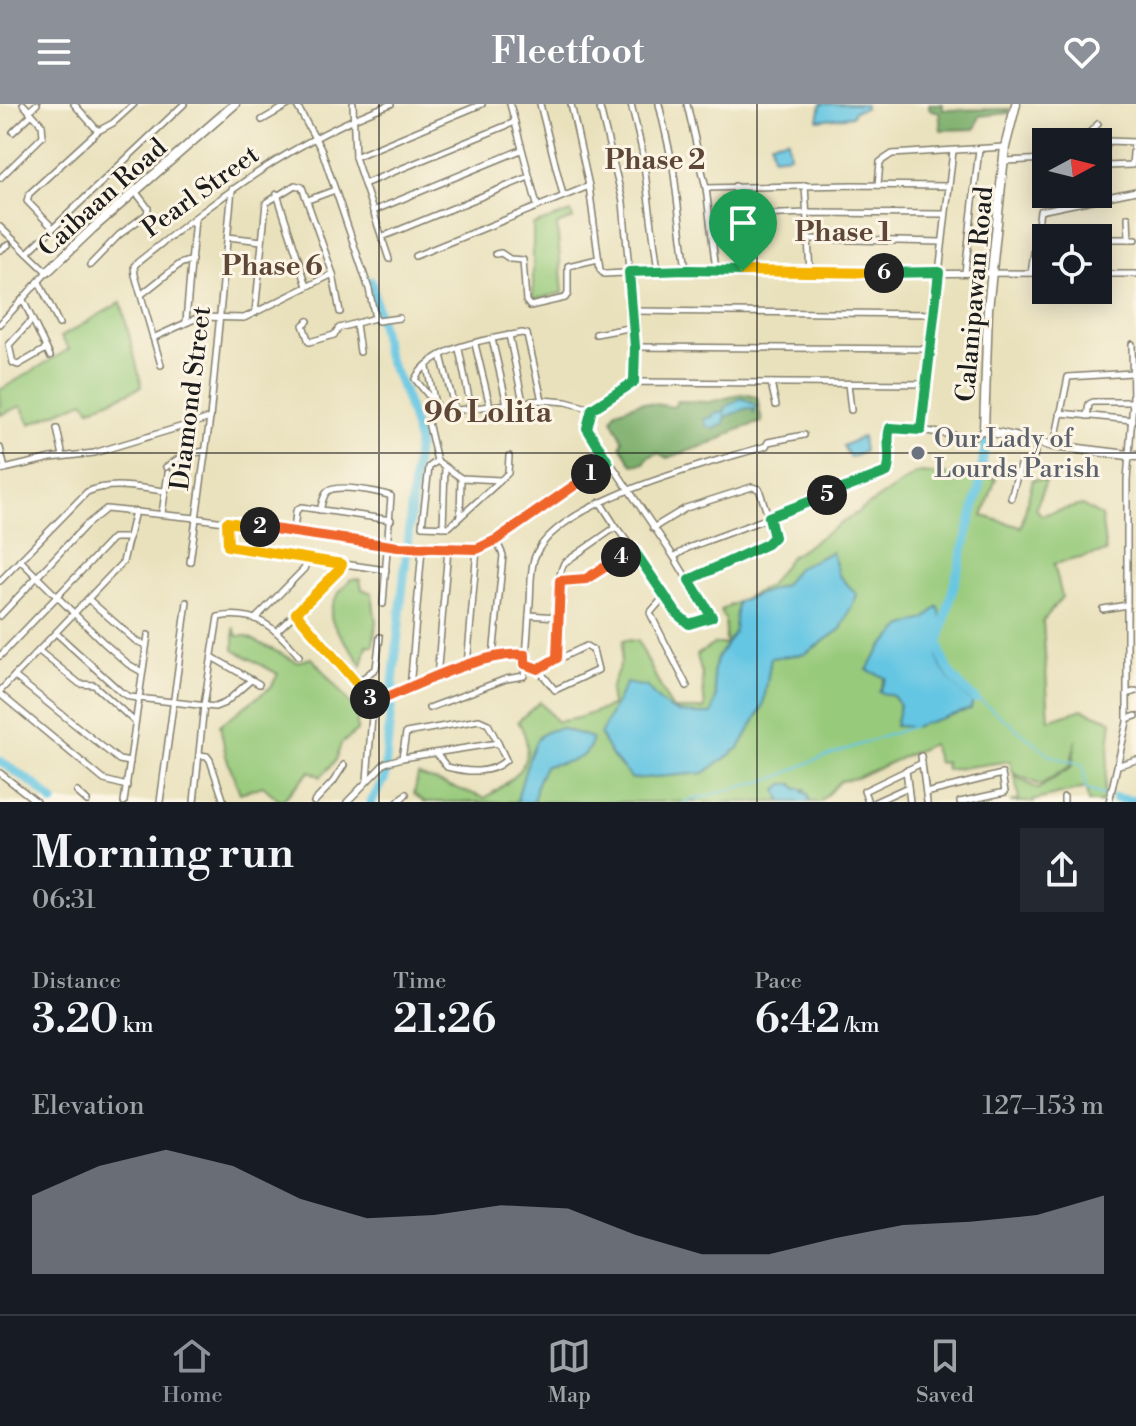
<!DOCTYPE html>
<meta charset="utf-8">
<style>
body{margin:0;font-family:"Libre Bodoni",serif;background:#242831;color:#f1f3f6;height:100vh;display:flex;flex-direction:column;font-size:30px;white-space:nowrap}
*{box-sizing:border-box;margin:0}
p{font-size:26px;color:#9ea1a6}
.icon{flex:none;width:44px;height:44px;fill:none;stroke:currentColor;stroke-width:2;stroke-linecap:round;stroke-linejoin:round}
.map{position:relative;height:698px;overflow:hidden}
.details{display:flex;flex-direction:column;background:#171b24;flex:1}
.details>*{flex:none}
.needle{width:52px;rotate:83deg}
.controls{position:absolute;left:1032px;top:24px;display:grid;gap:16px}
.controls a{display:grid;place-items:center;width:80px;height:80px;border-radius:0px;background:#171b24;box-shadow:0 4px 20px #0003;font-size:40px}
.pin{position:absolute;display:grid;place-items:center;width:68px;height:68px;color:#fff;margin:-82px -34px;border-radius:50% 50% 50% 0;rotate:-45deg;box-shadow:0 0 8px #0007}
.pin .icon{rotate:45deg}
.km{position:absolute;width:40px;height:40px;margin:-20px;border-radius:50%;background:#222;color:#fff;font-size:22px;line-height:40px;text-align:center}
.round{display:grid;place-items:center;flex:none;width:84px;height:84px;border-radius:0px;background:#242831}
.head{display:flex;align-items:center;justify-content:space-between;height:136px;padding:0 32px}
h1{font-size:44px;font-weight:600;line-height:60px}
.metrics{display:grid;grid-template-columns:repeat(3,1fr);gap:12px;height:136px;padding:8px 32px}
.metrics div{display:grid;align-content:center}
.metrics b{font-size:40px;font-weight:600}
.metrics small{font-size:22px;font-weight:400}
.metrics p{font-size:22px}
.chart{height:224px;padding:16px 32px}
.chart p{display:flex;justify-content:space-between}
.chart svg{width:100%;height:144px;margin-top:8px;fill:#8c9099;opacity:.7}
header{display:flex;justify-content:space-between;align-items:center;height:104px;padding:0 32px;background:#8c9099;color:#fff;font-size:36px;font-weight:600}
.dock{display:flex;justify-content:space-around;align-items:center;height:112px;border-top:2px solid #363941;background:#171b24;font-size:22px;color:#9ea1a6}
.dock a{display:grid;justify-items:center;gap:4px}
.dock .active{color:#8c9099}
.map>svg:first-child{display:block}
</style>
<header><svg class="icon" aria-label="menu" viewBox="0 0 24 24"><path d="M4 6h16M4 12h16M4 18h16"/></svg>Fleetfoot<svg class="icon" aria-label="heart" viewBox="0 0 24 24"><path d="M12 20l-8-8c-3-5 5-10 8-4 3-6 11-1 8 4z"/></svg></header>
<div class="map">
<svg width="1136" height="698" viewBox="0 0 1136 698">
<rect width="100%" height="100%" fill="#fcf5e5"/>
<filter id="ink" filterUnits="userSpaceOnUse"><feTurbulence type="fractalNoise" baseFrequency=".0125" numOctaves="2"/><feDisplacementMap in="SourceGraphic" scale="16" xChannelSelector="R" yChannelSelector="G"/><feConvolveMatrix kernelMatrix="1 2 1 2 8 2 1 2 1" color-interpolation-filters="sRGB"/></filter>
<filter id="wash" filterUnits="userSpaceOnUse"><feTurbulence type="fractalNoise" baseFrequency=".006" numOctaves="4" result="noise"/><feDisplacementMap in="SourceGraphic" scale="32" xChannelSelector="R" yChannelSelector="G"/><feGaussianBlur stdDeviation="1.8" result="paint"/><feColorMatrix in="noise" values="0 0 0 0 0 0 0 0 0 0 0 0 0 0 0 0 0 1.4 0 .05"/><feComposite in="paint" operator="in"/></filter>
<g filter="url(#wash)">
<rect width="100%" height="100%" fill="#e9e1bc"/>
<g fill="#98ca7b" stroke="#5a734c" stroke-width="2" fill-rule="evenodd">
<polygon points="571,108 573,115 557,121 563,189 533,195 533,121"/>
<polygon points="121,198 142,283 90,305 84,297 30,320 21,302 0,311 0,286 69,245 61,233"/>
<path d="M917,369l79,5 -13,38 38,11 12,-48 13,2 -10,27 5,7 41,-10 19,11 5,36 -52,12 8,33 -19,24 6,99 33,-11 30,12 -9,81h-15l-2,-14 -51,12 -1,2h-24l9,-2 -4,-24 23,13 34,-22 4,-27 -6,26 -30,19 -27,-12 -3,-12 -64,9 -1,-8 -7,1 -6,-19 -76,34 -16,3 -20,21h-10l-8,-13 -24,1 4,12h-357l-11,-8 4,-19 67,23c31,-20 56,-39 33,-77l22,-19 17,20 21,-4 34,-12 -2,-16 11,-28 2,-22 15,1 28,57 7,11h32l-3,-34 -5,-20 17,-11h12l-1,-24 -4,-10 48,-24 20,-28zM925,515l19,2c-8,47 -6,48 28,81l-1,6 -76,18 5,-21 -7,-9 -13,-5 22,-64z"/>
<path d="M351,475h9l2,10 10,4 4,30 -3,23 -6,-1 -5,21c-21,-39 -52,-45 -11,-87z"/>
<polygon points="234,523 237,532 246,532 297,558 312,554 357,608 357,627 341,640 336,656 321,673 310,667 281,698 263,682 240,689 226,652 220,621 271,583 278,570 234,546"/>
</g>
<g fill="#7aae6b" stroke="#4b6544" stroke-width="2">
<polygon points="929,0 943,0 943,6 1010,5 1009,9 980,12 975,25 941,26 939,8 929,5"/>
<polygon points="743,290 757,293 762,318 737,326 713,339 667,354 658,349 648,353 645,359 633,361 621,342 623,336 612,315 616,307 641,298 674,303 677,297 709,298"/>
</g>
<g fill="#65c6e3" stroke="#407180" stroke-width="2">
<polygon points="821,0 865,0 865,4 854,7 852,12 818,16"/>
<polygon points="788,35 790,51 773,53 771,38"/>
<path d="M742,294l13,7 -1,8 -3,-5c-9,0 -15,7 -25,8l-2,8 -10,5 -7,-2 -3,-8 8,-2 3,-4h9l2,-6z"/>
<polygon points="862,333 864,348 850,354 843,342"/>
<path d="M832,448l7,23 18,20 -16,34 -36,25 -34,4 -8,49 -24,41 -35,25 -72,6 -20,-23 -12,-21 26,-52 21,4c21,28 32,27 65,27l4,-17 -3,-24 4,-15 17,-25 3,-31 47,-17 13,-17z"/>
<path d="M938,502c9,24 -2,30 0,50 2,18 22,34 34,46l-1,7 -58,18 -18,-1 5,-21 -7,-9 -14,-4 7,-14 -19,-8 15,-23 20,-20 23,-8z"/>
<path d="M560,624l32,10c-1,24 -29,24 -47,28l-8,17 -3,19h-17c2,-12 14,-54 20,-62 5,-8 14,-10 23,-12z"/>
<polygon points="783,680 793,680 797,685 805,685 803,688 808,690 810,698 782,698 777,687"/>
</g>
<g fill="none" stroke-linecap="round" stroke-linejoin="round">
<g stroke="#65c6e3" stroke-width="2">
<polyline points="971,598 980,596 1051,652 1083,661 1086,686 1107,692"/>
<polyline points="684,698 778,673 815,656 914,622"/>
</g>
<g stroke="#65c6e3" stroke-width="9">
<polyline points="371,177 387,252 404,288 418,336 392,589"/>
<path d="M975,595c-18,-15 -34,-32 -36,-57l40,-153 7,-51"/>
<polyline points="386,656 392,594"/>
<polyline points="0,657 37,682 53,698"/>
<polyline points="1115,694 1136,697"/>
<polyline points="371,698 385,674 386,660"/>
</g>
</g>
</g>
<g filter="url(#ink)">
<g fill="none" stroke-linecap="round" stroke-linejoin="round">
<g stroke="#827e6c" stroke-width="8">
<g id="street">
<polyline points="74,0 98,27"/>
<polyline points="296,0 322,47 369,185 375,214"/>
<polyline points="353,0 355,53 389,155"/>
<polyline points="510,0 537,101"/>
<polyline points="540,0 563,91"/>
<polyline points="571,0 589,82 600,166 604,170 686,166 864,170 1046,169"/>
<polyline points="599,0 623,98 634,223 634,278"/>
<polyline points="631,0 642,46 658,167"/>
<polyline points="659,0 673,62 686,166"/>
<polyline points="687,0 706,84 716,166"/>
<polyline points="29,7 37,0"/>
<polyline points="262,16 290,0"/>
<polyline points="13,28 32,10"/>
<polyline points="1080,38 1098,20"/>
<polyline points="1105,50 1107,37 1136,38"/>
<polyline points="1098,51 1105,50 1106,62 1132,61 1134,38"/>
<polyline points="355,53 482,0"/>
<polyline points="1005,57 1046,55"/>
<polyline points="0,74 43,32 42,21 23,0"/>
<polyline points="364,80 515,18"/>
<polyline points="805,81 810,169"/>
<polyline points="878,81 880,58 892,50 1004,43"/>
<polyline points="735,82 743,167"/>
<polyline points="706,84 852,81 948,82"/>
<polyline points="277,90 307,182"/>
<polyline points="308,96 335,86"/>
<polyline points="373,107 521,46"/>
<polyline points="738,112 807,109 945,110"/>
<polyline points="1128,113 1129,135"/>
<polyline points="0,123 47,168 0,220"/>
<polyline points="52,123 27,97 29,90 98,27 113,19 134,0"/>
<polyline points="228,133 262,137"/>
<polyline points="382,133 529,73"/>
<polyline points="809,135 942,138"/>
<polyline points="1035,135 1046,135"/>
<polyline points="1098,135 1136,135"/>
<polyline points="0,146 8,141"/>
<polyline points="27,149 184,0"/>
<polyline points="496,150 501,149 510,155 523,156 526,197 530,202 565,194 568,190 568,162 598,155"/>
<polyline points="415,152 589,82"/>
<polyline points="90,161 119,131 147,110 148,104 135,87"/>
<polyline points="965,169 979,45"/>
<polyline points="1031,169 1040,107 1136,87"/>
<polyline points="1098,170 1136,170"/>
<polyline points="39,178 59,220"/>
<polyline points="142,190 180,160 192,156"/>
<polyline points="23,196 50,252"/>
<polyline points="632,207 934,210"/>
<polyline points="255,209 266,99 295,81 302,83 333,170 340,208"/>
<polyline points="375,214 378,217 399,214"/>
<polyline points="32,216 9,241 13,259 18,261 46,245"/>
<polyline points="186,217 195,114"/>
<polyline points="308,217 303,221 309,238 334,231 339,224 375,214"/>
<polyline points="356,220 360,248"/>
<polyline points="596,230 634,223"/>
<polyline points="509,231 523,298"/>
<polyline points="153,234 199,213 244,214 333,170"/>
<polyline points="492,235 507,300"/>
<polyline points="475,240 490,302"/>
<polyline points="635,243 930,245"/>
<polyline points="459,245 471,304"/>
<polyline points="441,251 455,306"/>
<path d="M161,261l-26,-90 -1,-9 4,-4c81,-64 154,-122 253,-158"/>
<polyline points="427,263 435,300"/>
<polyline points="771,279 776,301"/>
<polyline points="848,280 851,306"/>
<path d="M437,308l-1,-7 -21,-26c19,-33 72,-40 107,-46l5,1 1,5 14,61"/>
<polyline points="1060,309 1132,316"/>
<polyline points="1087,312 1089,300 1093,298 1133,298"/>
<polyline points="57,325 63,352"/>
<polyline points="921,326 953,47"/>
<polyline points="1054,342 1068,273 1132,269"/>
<polyline points="0,344 5,365"/>
<polyline points="437,357 429,363 422,422 449,423 501,376 461,374 437,357 428,318 432,309 542,296 566,298 592,305"/>
<polyline points="166,363 184,351 205,347"/>
<polyline points="0,366 51,354 94,349 210,314"/>
<polyline points="501,376 508,369 509,352"/>
<polyline points="1011,394 1020,361 1033,357 1037,338"/>
<polyline points="600,398 616,423"/>
<path d="M320,406c2,-6 3,-14 7,-18 9,-9 53,0 64,4l-8,108"/>
<polyline points="162,409 168,369"/>
<polyline points="460,413 461,374"/>
<polyline points="227,418 227,439 233,444 386,466"/>
<polyline points="443,423 445,364"/>
<polyline points="653,424 686,404 752,383 759,385 774,430 773,435 748,451 689,476"/>
<polyline points="294,428 296,407 301,403 391,416"/>
<polyline points="633,445 683,517 693,520 711,514 674,453 587,324 592,305 634,278 926,280"/>
<polyline points="674,453 688,444 883,371 890,363 888,329 893,322 966,333 976,332 983,326"/>
<polyline points="20,456 103,538 128,560 142,568"/>
<polyline points="190,458 210,314 232,85"/>
<path d="M0,477l87,-89c25,-11 51,-4 78,-1"/>
<polyline points="664,493 650,509 687,582"/>
<polyline points="88,495 136,537 146,541"/>
<polyline points="1103,505 1127,501"/>
<polyline points="296,509 373,599"/>
<polyline points="529,511 557,513"/>
<polyline points="0,512 85,422 106,405 196,414 410,444 477,445 496,436 608,358"/>
<polyline points="255,515 304,465 308,455"/>
<polyline points="278,526 336,470 342,460"/>
<polyline points="56,529 121,588 130,593 215,603 225,599 251,576"/>
<polyline points="39,547 80,580 94,581 135,618"/>
<polyline points="0,552 113,434 129,434"/>
<polyline points="212,553 259,580"/>
<polyline points="493,553 503,451 496,436"/>
<path d="M557,554c0,-23 -3,-75 7,-95l52,-36 17,22 -43,29 -30,3"/>
<polyline points="525,560 538,565 555,586 598,566 593,546 586,542 538,565"/>
<polyline points="467,562 477,445"/>
<polyline points="14,572 119,656 130,658"/>
<polyline points="437,574 448,445"/>
<polyline points="357,579 376,564 380,533"/>
<polyline points="410,585 422,445"/>
<polyline points="0,587 123,458 135,407"/>
<polyline points="0,590 104,676 127,682"/>
<polyline points="1127,590 1136,587"/>
<polyline points="373,599 493,553 511,550 525,551"/>
<path d="M429,604l77,-29 18,-3c3,-25 4,-49 6,-74 1,-14 0,-29 4,-43 18,-58 178,-96 232,-113l2,-4 36,-7"/>
<polyline points="1127,615 1136,612"/>
<polyline points="199,651 207,652 210,656 224,698"/>
<polyline points="921,652 927,698"/>
<polyline points="402,654 406,629 479,616 488,620 498,639"/>
<polyline points="1119,661 1136,656"/>
<polyline points="906,666 910,698"/>
<polyline points="0,669 37,698"/>
<polyline points="367,676 373,599"/>
<polyline points="77,688 87,697"/>
<polyline points="926,689 1002,670 1005,688 960,698"/>
<polyline points="1064,693 1064,698"/>
<polyline points="124,698 148,531"/>
<polyline points="160,698 187,498"/>
<path d="M194,698l10,-97 14,-88c39,-7 58,11 81,39"/>
<polyline points="314,698 333,678 344,661"/>
<path d="M347,698l38,-39 17,-5 96,-15 8,17c-16,15 -39,12 -59,7l-11,-14"/>
<polyline points="398,698 406,690"/>
<polyline points="868,698 864,687 922,659"/>
<polyline points="875,698 908,683"/>
<polyline points="1109,698 1127,618 1127,376 1133,298 1132,240"/>
</g>
</g>
<g stroke="#827e6c" stroke-width="11">
<g id="secondary">
<polyline points="1016,0 1005,43 988,205 984,326 1054,342 1136,352"/>
<polyline points="47,168 92,125 235,0"/>
</g>
</g>
<use href="#street" stroke="#fff" stroke-width="5"/>
<use href="#secondary" stroke="#fff" stroke-width="8"/>
</g>
</g>
<g fill="none" stroke-linecap="round" stroke-linejoin="round" filter="url(#ink)">
<g stroke="#fff" stroke-width="16">
<polyline id="split-1" points="591,370 608,358 587,324 592,305 634,278 635,243 629,168 686,166 743,167"/>
</g>
<g stroke="#fff" stroke-width="16">
<polyline id="split-2" points="260,423 398,443 477,445 496,436 591,370"/>
</g>
<g stroke="#fff" stroke-width="16">
<polyline id="split-3" points="260,423 227,418 228,442 342,460 339,466 296,509 370,595"/>
</g>
<g stroke="#fff" stroke-width="16">
<path id="split-4" d="M370,595l3,4c41,-16 110,-53 152,-48v9l13,5 19,-11 3,-77 26,-2 35,-22"/>
</g>
<g stroke="#fff" stroke-width="16">
<polyline id="split-5" points="621,453 633,445 677,510 689,520 712,513 689,476 767,440 774,433 769,413 827,391"/>
</g>
<g stroke="#fff" stroke-width="16">
<path id="split-6" d="M827,391l60,-23c6,-14 -2,-30 3,-44l31,2 18,-158 -55,1"/>
</g>
<g stroke="#fff" stroke-width="16">
<polyline id="split-7" points="743,167 884,169"/>
</g>
<use href="#split-1" stroke="#22a559" stroke-width="10"/>
<use href="#split-2" stroke="#f0652b" stroke-width="10"/>
<use href="#split-3" stroke="#f5b400" stroke-width="10"/>
<use href="#split-4" stroke="#f0652b" stroke-width="10"/>
<use href="#split-5" stroke="#22a559" stroke-width="10"/>
<use href="#split-6" stroke="#22a559" stroke-width="10"/>
<use href="#split-7" stroke="#f5b400" stroke-width="10"/>
</g>
<path fill="none" stroke="#1c1c1c" stroke-width="2" stroke-opacity="0.55" d="M379,0v698M757,0v698M0,349h1136"/>
<circle fill="#6b7280" stroke="#fcf5e5" stroke-width="3" cx="918" cy="349" r="8"/>
<g text-anchor="middle" stroke-width="6" stroke-linejoin="round" paint-order="stroke">
<g font-size="26" fill="#1c1c1c" stroke="#fcf5e5">
<text transform="translate(200 87) rotate(-36)" y="9">Pearl Street</text>
<text transform="translate(102 93) rotate(-42)" y="9">Caibaan Road</text>
<text transform="translate(974 190) rotate(-85)" y="9">Calanipawan Road</text>
<text transform="translate(190 294) rotate(-83)" y="9">Diamond Street</text>
</g>
<g font-size="26" fill="#5b616d" stroke="#fcf5e5" text-anchor="start">
<text x="934" y="343">Our Lady of<tspan x="934" dy="30">Lourds Parish</tspan></text>
</g>
<g font-size="28" font-weight="bold" fill="#5e4736" stroke="#fcf5e5">
<text x="655" y="65">Phase 2</text>
<text x="843" y="137">Phase 1</text>
<text x="272" y="171">Phase 6</text>
</g>
<g font-size="30" font-weight="bold" fill="#5e4736" stroke="#fcf5e5">
<text x="488" y="318">96 Lolita</text>
</g>
</g>
</svg>
<div class="controls">
<a><svg class="needle" viewBox="-14 -14 28 28"><path d="M0-13l5 13h-10z" fill="#e53935"/><path d="M0 13l5-13h-10z" fill="#9ea1a6"/></svg></a>
<a><svg class="icon" aria-label="locate" viewBox="0 0 24 24"><circle cx="12" cy="12" r="6"/><path d="M12 2v4M12 18v4M2 12h4M18 12h4"/></svg></a>
</div>
<div class="pin" style="left:743px;top:167px;background:#1e9e55"><svg class="icon" aria-label="arrive" viewBox="0 0 24 24"><path d="M6 21V4h12l-3 4 3 4H6"/></svg></div>
<b class="km" style="left:591px;top:370px">1</b>
<b class="km" style="left:260px;top:423px">2</b>
<b class="km" style="left:370px;top:595px">3</b>
<b class="km" style="left:621px;top:453px">4</b>
<b class="km" style="left:827px;top:391px">5</b>
<b class="km" style="left:884px;top:169px">6</b>
</div>
<section class="details">
<div class="head"><div><h1>Morning run</h1><p>06:31</p></div><a class="round"><svg class="icon" aria-label="share" viewBox="0 0 24 24"><path d="M12 15V3M7 8l5-5 5 5M5 13v7h14v-7"/></svg></a></div>
<div class="metrics">
<div><p>Distance</p><b>3.20<small> km</small></b></div>
<div><p>Time</p><b>21:26</b></div>
<div><p>Pace</p><b>6:42<small> /km</small></b></div>
</div>
<div class="chart"><p><span>Elevation</span>127–153 m</p>
<svg viewBox="0 0 160 44" preserveAspectRatio="none"><path d="M0 44V20L10 11L20 6L30 11L40 21L50 27L60 26L70 23L80 24L90 32L100 38L110 38L120 33L130 29L140 28L150 26L160 20V44z"/></svg>
</div>
</section>
<nav class="dock">
<a class="active"><svg class="icon" aria-label="home" viewBox="0 0 24 24"><path d="M3 11l9-7 9 7M6 9v11h12V9"/></svg>Home</a>
<a><svg class="icon" aria-label="map" viewBox="0 0 24 24"><path d="M3 6l6-2 6 2 6-2v14l-6 2-6-2-6 2zM9 4v14M15 6v14"/></svg>Map</a>
<a><svg class="icon" aria-label="saved" viewBox="0 0 24 24"><path d="M7 4h10v16l-5-4-5 4z"/></svg>Saved</a>
</nav>
